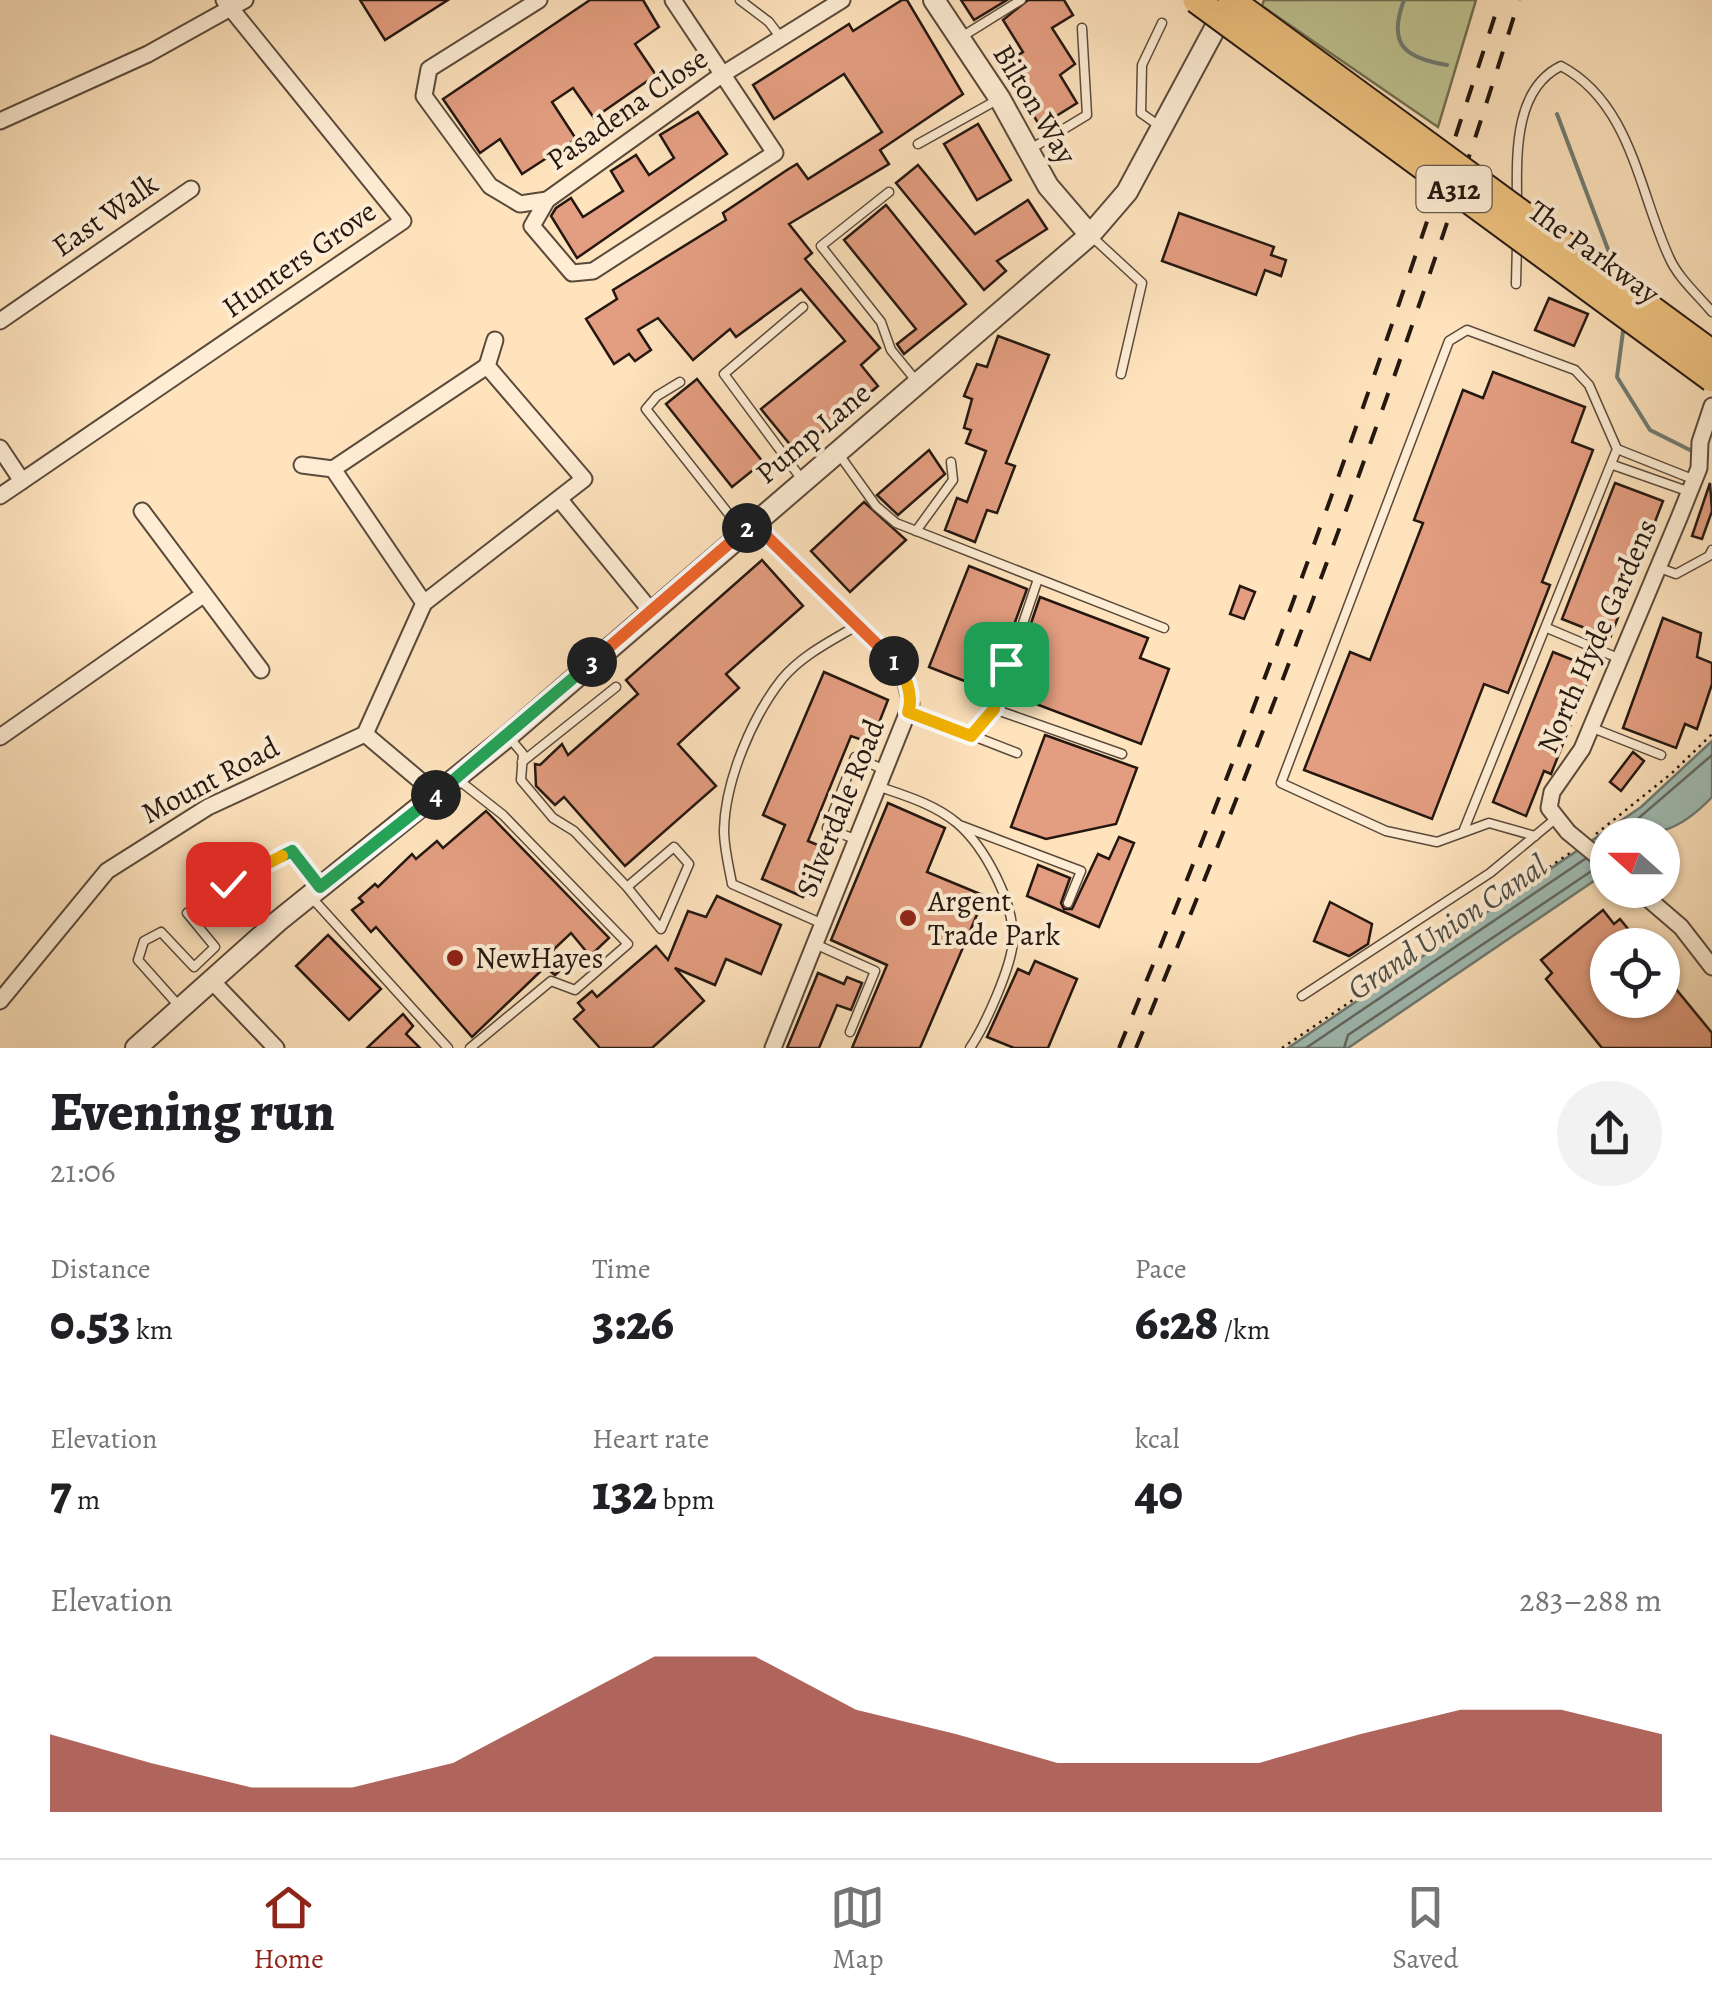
<!DOCTYPE html>
<meta charset="utf-8">
<style>
body{margin:0;font-family:Alegreya,serif;background:#f2f2f2;color:#202124;height:100vh;display:flex;flex-direction:column;font-size:38px;white-space:nowrap}
*{box-sizing:border-box;margin:0}
p{font-size:32px;color:#757577}
.icon{flex:none;width:55px;height:55px;fill:none;stroke:currentColor;stroke-width:2;stroke-linecap:round;stroke-linejoin:round}
.map{position:relative;height:1048px;overflow:hidden}
.details{display:flex;flex-direction:column;background:#fff;flex:1}
.details>*{flex:none}
.needle{width:65px;rotate:291deg}
.fabs{position:absolute;left:1590px;top:818px;display:grid;gap:20px}
.fabs a{display:grid;place-items:center;width:90px;height:90px;border-radius:50%;background:#fff;box-shadow:0 2px 8px #0004;font-size:50px}
.pin{position:absolute;display:grid;place-items:center;width:85px;height:85px;color:#fff;margin:-42px;border-radius:20px;box-shadow:0 5px 15px #0006}
.km{position:absolute;width:50px;height:50px;margin:-25px;border-radius:50%;background:#222;color:#fff;font-size:28px;line-height:50px;text-align:center}
.round{display:grid;place-items:center;flex:none;width:105px;height:105px;border-radius:52px;background:#f2f2f2}
.head{display:flex;align-items:center;justify-content:space-between;height:170px;padding:0 50px}
h1{font-size:55px;font-weight:800;line-height:75px}
.figures{display:grid;grid-template-columns:repeat(3,1fr);gap:15px;height:170px;padding:10px 50px}
.figures div{display:grid;align-content:center}
.figures b{font-size:50px;font-weight:800}
.figures small{font-size:28px;font-weight:400}
.figures p{font-size:28px}
.chart{height:280px;padding:20px 50px}
.chart p{display:flex;justify-content:space-between}
.chart svg{width:100%;height:180px;margin-top:10px;fill:#8f2418;opacity:.7}
.tab-bar{display:flex;justify-content:space-around;align-items:center;height:140px;border-top:2px solid #e0e0e0;background:#fff;font-size:28px;color:#757577}
.tab-bar a{display:grid;justify-items:center;gap:5px}
.tab-bar .on{color:#8f2418}
.map>svg:first-child{display:block}
</style>
<div class="map">
<svg width="1712" height="1048" viewBox="0 0 1712 1048">
<rect width="100%" height="100%" fill="#fee3bd"/>
<filter id="stains"><feTurbulence type="fractalNoise" baseFrequency=".002" numOctaves="4"/><feColorMatrix values="0 0 0 0 .2 0 0 0 0 .09 0 0 0 0 .02 0 0 0 .5 -.17"/></filter>
<radialGradient id="worn" r=".72"><stop offset=".6" stop-color="#630" stop-opacity="0"/><stop offset="1" stop-color="#630" stop-opacity=".3"/></radialGradient>
<polygon fill="#bfc492" stroke="#726e51" stroke-width="2.5" points="1264,0 1476,0 1438,127 1262,6"/>
<path fill="#a0bdb5" stroke="#6e7b73" stroke-width="2.5" d="M1712,741v56c-35,37 -56,38 -104,38l-1,37 -259,176h-60l353,-241z"/>
<g fill="none" stroke-linecap="round" stroke-linejoin="round">
<g stroke="#626a62" stroke-width="2.5">
<polyline points="1619,835 1712,755"/>
<polyline points="1306,1048 1585,859"/>
<polyline points="1344,1048 1348,1035 1596,868"/>
</g>
<g stroke="#6e7b73" stroke-width="4">
<path d="M1404,0c-17,45 1,58 43,65"/>
<polyline points="1557,114 1615,268"/>
<polyline points="1624,324 1617,377 1650,430 1694,452"/>
</g>
</g>
<g fill="#e39d80" stroke="#241710" stroke-width="2.5">
<polygon points="360,0 448,0 385,40"/>
<polygon points="590,0 643,0 659,27 635,44 656,75 594,118 573,88 552,102 576,139 522,174 500,139 480,153 443,99"/>
<polygon points="902,0 907,0 963,94 880,150 889,164 789,224 812,253 805,259 880,348 861,365 878,386 797,453 761,409 845,341 801,289 736,337 730,329 693,360 658,318 638,330 651,350 635,361 629,354 614,364 586,319 617,299 613,290 726,220 723,213 787,170 797,164 808,179 882,132 844,74 774,119 753,85 849,24 853,31"/>
<polygon points="961,0 1007,0 974,20"/>
<polygon points="1028,0 1064,0 1073,15 1052,28 1075,64 1060,75 1077,103 1040,126 1002,65 1023,52 1003,20"/>
<polygon points="698,112 727,154 577,258 551,216 556,208 571,198 583,217 623,191 611,171 636,155 649,175 674,158 660,135"/>
<polygon points="978,124 1011,180 977,200 944,144"/>
<polygon points="918,165 975,234 1028,200 1047,229 997,261 1006,271 984,290 896,183"/>
<polygon points="886,205 966,304 904,354 897,344 916,329 844,240"/>
<polygon points="1179,213 1274,247 1271,255 1286,260 1281,276 1265,270 1256,295 1162,261"/>
<polygon points="1549,298 1588,314 1574,346 1535,330"/>
<polygon points="998,336 1049,355 1006,463 1015,466 997,513 987,510 975,542 945,530 957,498 967,502 986,451 966,443 971,430 964,428 972,399 964,396 977,364 987,367"/>
<polygon points="1493,372 1585,407 1572,442 1593,450 1542,582 1550,585 1508,693 1484,684 1432,819 1304,770 1350,652 1370,660 1423,523 1414,520 1463,390 1483,398"/>
<polygon points="697,379 763,462 732,487 666,404"/>
<polygon points="929,450 945,474 898,515 877,495"/>
<polygon points="1615,483 1663,501 1610,638 1562,619"/>
<polygon points="1710,483 1712,511 1702,539 1692,536"/>
<polygon points="864,502 906,540 850,592 811,551"/>
<polygon points="762,560 803,606 726,674 739,688 678,744 716,786 625,866 564,797 555,805 536,786 535,764 540,765 562,744 568,755 638,694 626,680"/>
<polygon points="969,566 1027,589 990,691 929,667"/>
<polygon points="1240,586 1255,592 1244,619 1230,614"/>
<polygon points="1040,597 1148,638 1140,658 1169,669 1141,744 1007,693"/>
<polygon points="1663,618 1701,633 1697,657 1712,663 1712,684 1697,729 1685,724 1676,748 1623,728"/>
<polygon points="1553,652 1593,668 1551,774 1544,771 1526,816 1493,802"/>
<polygon points="824,672 888,700 871,743 851,736 808,841 825,848 803,897 762,879 785,825 763,815"/>
<polygon points="1045,735 1137,768 1116,824 1046,839 1011,827"/>
<polygon points="1633,752 1644,761 1621,791 1610,782"/>
<polygon points="888,803 945,828 927,872 985,896 920,1048 852,1048 887,965 831,940"/>
<polygon points="486,811 609,938 590,956 571,933 553,950 566,965 555,975 545,967 472,1037 376,927 371,932 352,910 363,902 359,898 375,884 378,887 412,854 416,859 437,841 443,848"/>
<polygon points="1119,837 1134,843 1099,927 1027,896 1038,865 1070,878 1061,903 1064,909 1072,909 1098,854 1109,859"/>
<polygon points="717,896 781,925 761,974 726,959 715,985 675,968 704,1001 652,1048 600,1048 574,1019 584,1010 578,1003 592,991 597,997 656,946 668,960 688,911 706,917"/>
<polygon points="1330,902 1372,924 1368,944 1349,956 1314,941"/>
<polygon points="1603,910 1614,924 1620,919 1641,945 1608,945 1608,1000 1662,1000 1662,972 1712,1033 1712,1048 1602,1048 1546,979 1552,973 1541,960"/>
<polygon points="328,935 381,989 349,1020 296,966"/>
<polygon points="1035,961 1077,979 1048,1048 1014,1048 987,1037 1018,969 1029,974"/>
<polygon points="818,973 844,984 847,977 862,983 851,1010 837,1005 819,1048 787,1048"/>
<polygon points="403,1014 413,1026 406,1034 420,1048 367,1048"/>
</g>
<g fill="none" stroke-linecap="round" stroke-linejoin="round">
<g stroke="#5a4a3b" stroke-width="11">
<g id="service">
<polyline points="740,0 769,22 781,38"/>
<polyline points="963,36 1021,0"/>
<polyline points="1158,125 1141,113 1142,65 1162,23"/>
<polyline points="918,144 997,100"/>
<polyline points="1029,150 1087,115 1082,28"/>
<polyline points="889,192 821,246 881,322 891,350 918,383"/>
<path d="M1517,205c0,-45 -5,-115 44,-139 70,37 78,126 108,191 9,21 29,38 43,55"/>
<polyline points="1090,235 1142,283 1121,374"/>
<polyline points="1516,284 1517,244"/>
<polyline points="803,307 724,374 803,481"/>
<polyline points="680,382 657,396 646,409 743,532"/>
<polyline points="1617,449 1695,480"/>
<polyline points="838,453 876,506 896,523 1164,628"/>
<polyline points="1613,465 1690,492"/>
<polyline points="916,531 953,480 951,462"/>
<polyline points="1657,567 1676,574 1709,556 1712,550"/>
<polyline points="1547,628 1618,658"/>
<polyline points="994,709 1038,579"/>
<polyline points="909,711 1017,753"/>
<polyline points="1590,727 1661,755"/>
<polyline points="508,736 523,754 521,780 553,818 574,831 627,887 661,929 689,864 674,847 627,887"/>
<polyline points="971,736 994,709 1122,754"/>
<polyline points="522,762 616,687"/>
<polyline points="456,778 503,815 628,944 575,990 551,981 470,1048"/>
<path d="M880,787c26,9 54,17 77,36 28,24 57,79 56,117 -1,26 -28,86 -43,108"/>
<polyline points="962,826 1081,871 1068,903"/>
<polyline points="1463,832 1617,449 1589,385 1575,370 1467,330 1449,341 1281,783 1386,831 1437,842 1489,823 1535,836"/>
<polyline points="857,840 827,828 855,757 885,770"/>
<polyline points="312,898 448,1048"/>
<path d="M823,924l-91,-40c-3,-17 -8,-36 -8,-54 1,-49 28,-113 58,-151 20,-24 49,-38 76,-54"/>
<polyline points="815,944 875,971 850,1032"/>
<polyline points="1302,996 1490,873 1554,820"/>
<polyline points="179,1006 138,960 144,941 161,932 194,967 215,947 187,913 227,884 292,851 319,886"/>
</g>
</g>
<g stroke="#5a4a3b" stroke-width="19">
<g id="minor">
<polyline points="539,0 429,69 424,96 490,186 520,204 547,200"/>
<polyline points="673,0 775,153 593,271 572,273 532,226 547,200 720,76 842,0"/>
<polyline points="0,121 148,54 245,0"/>
<polyline points="0,321 191,189"/>
<polygon points="487,366 584,479 424,603 333,469"/>
<polyline points="487,366 495,340"/>
<polyline points="0,448 22,481"/>
<polyline points="302,465 333,469"/>
<polyline points="0,496 403,221 224,0"/>
<polyline points="560,500 651,611"/>
<polyline points="142,511 261,670"/>
<polyline points="753,523 903,670 911,704 773,1048"/>
<polyline points="365,734 436,794"/>
<polyline points="0,737 203,595"/>
<polyline points="1568,832 1549,808 1552,792 1582,749 1679,518 1699,468 1700,442 1712,406"/>
<polyline points="1638,890 1681,927 1712,967"/>
<polyline points="211,980 276,1048"/>
<polyline points="0,1001 107,871 208,807 365,734 424,603"/>
</g>
</g>
<g stroke="#5a4a3b" stroke-width="24">
<g id="tertiary">
<polyline points="934,0 1000,99 1048,186 1090,235"/>
<polyline points="136,1048 277,922 508,736 1090,235 1127,192 1227,6"/>
</g>
</g>
<g stroke="#241710" stroke-width="2.5" stroke-dasharray="2.5 5" stroke-linecap="butt">
<polyline points="1596,834 1672,773 1712,734"/>
<polyline points="1282,1048 1570,853"/>
</g>
<use href="#service" stroke="#feedd4" stroke-width="8"/>
<use href="#minor" stroke="#feedd4" stroke-width="15"/>
<use href="#tertiary" stroke="#feedd4" stroke-width="20"/>
<g stroke="#241710" stroke-width="4" stroke-dasharray="18 18" stroke-linecap="butt">
<path d="M1119,1048c142,-344 267,-694 381,-1048"/>
<path d="M1136,1048c142,-344 273,-693 383,-1048"/>
</g>
<g stroke="#5a4a3b" stroke-width="19" stroke-linecap="butt">
<polyline id="minor-bridge" points="1568,832 1608,865"/>
</g>
<g stroke="#241710" stroke-width="29" stroke-linecap="butt">
<g id="trunk-bridge">
<polyline points="1196,0 1712,379"/>
<polyline points="1231,0 1712,353"/>
</g>
</g>
<use href="#minor-bridge" stroke="#feedd4" stroke-width="15"/>
<use href="#trunk-bridge" stroke="#efc27e" stroke-width="25"/>
</g>
<g fill="none" stroke-linecap="round" stroke-linejoin="round">
<g stroke="#fff" stroke-width="20">
<path id="split-1" d="M894,661c11,11 20,35 14,51l63,24 23,-27 12,-45"/>
</g>
<g stroke="#fff" stroke-width="20">
<polyline id="split-2" points="747,528 753,523 894,661"/>
</g>
<g stroke="#fff" stroke-width="20">
<polyline id="split-3" points="592,662 747,528"/>
</g>
<g stroke="#fff" stroke-width="20">
<polyline id="split-4" points="436,795 592,662"/>
</g>
<g stroke="#fff" stroke-width="20">
<polyline id="split-5" points="282,856 292,851 320,887 436,795"/>
</g>
<g stroke="#fff" stroke-width="20">
<polyline id="split-6" points="228,884 282,856"/>
</g>
<use href="#split-1" stroke="#f5b400" stroke-width="12"/>
<use href="#split-2" stroke="#f0652b" stroke-width="12"/>
<use href="#split-3" stroke="#f0652b" stroke-width="12"/>
<use href="#split-4" stroke="#22a559" stroke-width="12"/>
<use href="#split-5" stroke="#22a559" stroke-width="12"/>
<use href="#split-6" stroke="#f5b400" stroke-width="12"/>
</g>
<g fill="#8f2418" stroke="#feedd4" stroke-width="4">
<circle cx="908" cy="918" r="10"/>
<circle cx="455" cy="958" r="10"/>
</g>
<g text-anchor="middle" stroke-width="8" stroke-linejoin="round" paint-order="stroke">
<rect fill="#feedd4" stroke="#65574b" stroke-width="2.5" x="1416.5" y="166" width="75" height="46" rx="8"/>
<g font-size="28" font-weight="bold" fill="#241710">
<text x="1454" y="199">A312</text>
</g>
<g font-size="30" fill="#241710" stroke="#feedd4">
<text transform="translate(1035 104) rotate(59)" y="10">Bilton Way</text>
<text transform="translate(627 109) rotate(-35)" y="10">Pasadena Close</text>
<text transform="translate(105 215) rotate(-35)" y="10">East Walk</text>
<text transform="translate(1594 252) rotate(36)" y="10">The Parkway</text>
<text transform="translate(299 259) rotate(-35)" y="10">Hunters Grove</text>
<text transform="translate(813 433) rotate(-40)" y="10">Pump Lane</text>
<text transform="translate(1597 636) rotate(-66)" y="10">North Hyde Gardens</text>
<text transform="translate(210 780) rotate(-28)" y="10">Mount Road</text>
<text transform="translate(840 808) rotate(-68)" y="10">Silverdale Road</text>
</g>
<g font-size="30" fill="#241710" stroke="#feedd4" text-anchor="start">
<text x="928" y="911">Argent<tspan x="928" dy="34">Trade Park</tspan></text>
<text x="475" y="968">NewHayes</text>
</g>
<g font-size="32" font-style="italic" fill="#4f514a" stroke="#feedd4">
<text transform="translate(1447 927) rotate(-34)" y="11">Grand Union Canal</text>
</g>
</g>
<rect width="100%" height="100%" filter="url(#stains)"/>
<rect width="100%" height="100%" fill="url(#worn)"/>
</svg>
<div class="fabs">
<a><svg class="needle" viewBox="-14 -14 28 28"><path d="M0-13l5 13h-10z" fill="#e53935"/><path d="M0 13l5-13h-10z" fill="#757577"/></svg></a>
<a><svg class="icon" aria-label="locate" viewBox="0 0 24 24"><circle cx="12" cy="12" r="6"/><path d="M12 2v4M12 18v4M2 12h4M18 12h4"/></svg></a>
</div>
<div class="pin" style="left:1006px;top:664px;background:#1e9e55"><svg class="icon" aria-label="arrive" viewBox="0 0 24 24"><path d="M6 21V4h12l-3 4 3 4H6"/></svg></div>
<div class="pin" style="left:228px;top:884px;background:#d93025"><svg class="icon" aria-label="check" viewBox="0 0 24 24"><path d="M5 12l5 5 9-10"/></svg></div>
<b class="km" style="left:894px;top:661px">1</b>
<b class="km" style="left:747px;top:528px">2</b>
<b class="km" style="left:592px;top:662px">3</b>
<b class="km" style="left:436px;top:795px">4</b>
</div>
<section class="details">
<div class="head"><div><h1>Evening run</h1><p>21:06</p></div><a class="round"><svg class="icon" aria-label="share" viewBox="0 0 24 24"><path d="M12 15V3M7 8l5-5 5 5M5 13v7h14v-7"/></svg></a></div>
<div class="figures">
<div><p>Distance</p><b>0.53<small> km</small></b></div>
<div><p>Time</p><b>3:26</b></div>
<div><p>Pace</p><b>6:28<small> /km</small></b></div>
</div>
<div class="figures">
<div><p>Elevation</p><b>7<small> m</small></b></div>
<div><p>Heart rate</p><b>132<small> bpm</small></b></div>
<div><p>kcal</p><b>40</b></div>
</div>
<div class="chart"><p><span>Elevation</span>283–288 m</p>
<svg viewBox="0 0 160 44" preserveAspectRatio="none"><path d="M0 44V25L10 32L20 38L30 38L40 32L50 19L60 6L70 6L80 19L90 25L100 32L110 32L120 32L130 25L140 19L150 19L160 25V44z"/></svg>
</div>
</section>
<nav class="tab-bar">
<a class="on"><svg class="icon" aria-label="home" viewBox="0 0 24 24"><path d="M3 11l9-7 9 7M6 9v11h12V9"/></svg>Home</a>
<a><svg class="icon" aria-label="map" viewBox="0 0 24 24"><path d="M3 6l6-2 6 2 6-2v14l-6 2-6-2-6 2zM9 4v14M15 6v14"/></svg>Map</a>
<a><svg class="icon" aria-label="saved" viewBox="0 0 24 24"><path d="M7 4h10v16l-5-4-5 4z"/></svg>Saved</a>
</nav>
